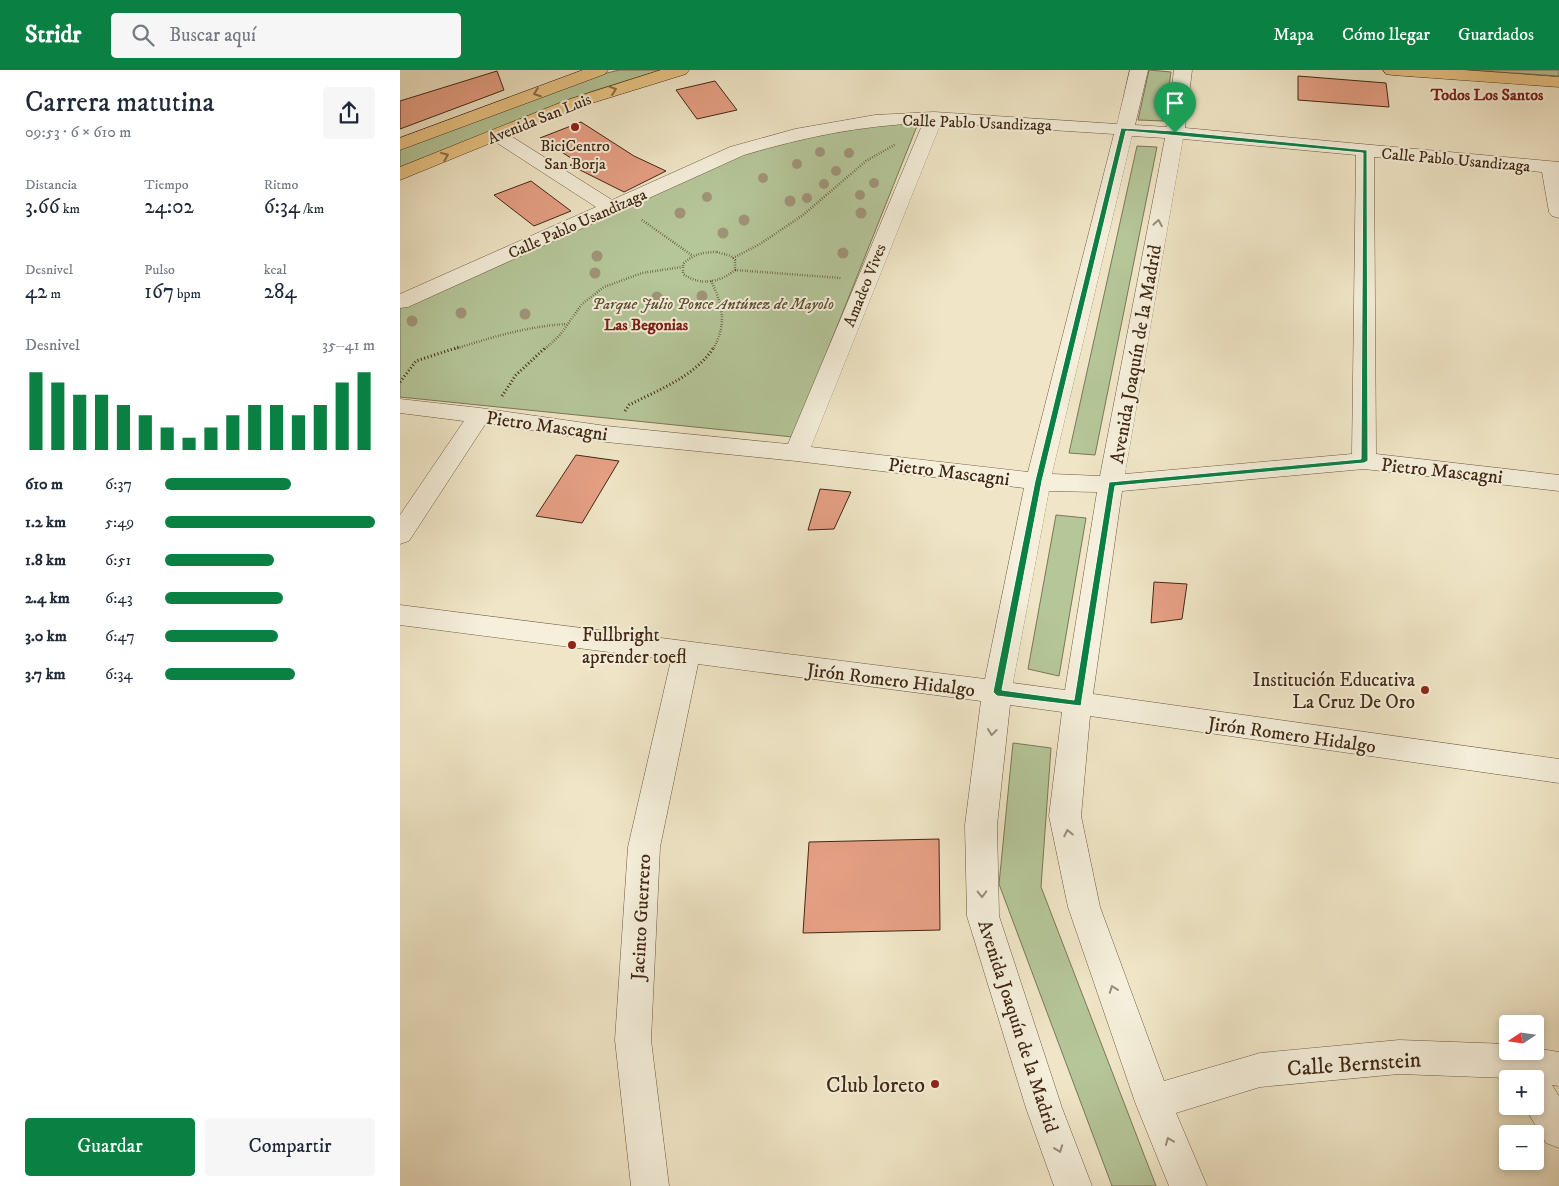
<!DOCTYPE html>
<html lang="es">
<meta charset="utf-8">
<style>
body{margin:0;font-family:"IM FELL DW Pica",serif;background:#f6f6f7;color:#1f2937;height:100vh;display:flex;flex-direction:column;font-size:19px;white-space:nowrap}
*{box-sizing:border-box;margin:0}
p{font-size:16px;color:#747a83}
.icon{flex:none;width:28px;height:28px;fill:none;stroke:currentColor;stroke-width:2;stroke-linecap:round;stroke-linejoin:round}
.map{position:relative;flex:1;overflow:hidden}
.sheet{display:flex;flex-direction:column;background:#fff;width:400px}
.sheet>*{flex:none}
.needle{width:32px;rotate:257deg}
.buttons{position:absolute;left:1099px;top:945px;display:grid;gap:10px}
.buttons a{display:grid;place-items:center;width:45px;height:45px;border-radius:5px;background:#fff;box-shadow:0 2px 8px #0003;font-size:25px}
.pin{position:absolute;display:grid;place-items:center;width:42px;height:42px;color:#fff;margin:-51px -21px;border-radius:50% 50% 50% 0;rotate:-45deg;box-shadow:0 0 5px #0007}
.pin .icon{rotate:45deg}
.round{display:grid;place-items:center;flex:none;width:52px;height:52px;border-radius:5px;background:#f6f6f7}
.headline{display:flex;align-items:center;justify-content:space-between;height:85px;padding:0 25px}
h1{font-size:28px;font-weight:600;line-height:38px}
.stats{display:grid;grid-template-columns:repeat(3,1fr);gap:8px;height:85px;padding:5px 25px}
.stats div{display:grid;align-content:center}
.stats b{font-size:21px;font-weight:600}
.stats small{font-size:14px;font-weight:400}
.stats p{font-size:14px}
.chart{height:140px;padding:10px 25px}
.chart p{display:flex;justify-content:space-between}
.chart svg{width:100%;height:90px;margin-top:5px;stroke:#0b8043;stroke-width:6}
.cta{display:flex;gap:10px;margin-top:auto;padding:10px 25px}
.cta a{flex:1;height:58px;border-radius:5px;background:#0b8043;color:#fff;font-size:20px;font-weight:600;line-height:58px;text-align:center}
.cta a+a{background:#f6f6f7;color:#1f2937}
ul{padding:0 25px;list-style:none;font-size:16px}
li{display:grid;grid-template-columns:80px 60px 1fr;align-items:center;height:38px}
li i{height:12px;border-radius:6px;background:#0b8043}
header{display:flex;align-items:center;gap:30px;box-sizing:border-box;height:70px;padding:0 25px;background:#0b8043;color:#fff}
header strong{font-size:24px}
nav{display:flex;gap:28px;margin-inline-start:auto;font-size:18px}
.search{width:350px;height:45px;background:#f6f6f7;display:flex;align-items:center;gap:12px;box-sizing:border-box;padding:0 18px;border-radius:5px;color:#747a83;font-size:19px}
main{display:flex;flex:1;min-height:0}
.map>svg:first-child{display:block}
</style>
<header>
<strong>Stridr</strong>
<div class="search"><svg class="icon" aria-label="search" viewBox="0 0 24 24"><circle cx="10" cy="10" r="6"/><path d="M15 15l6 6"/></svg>Buscar aquí</div>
<nav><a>Mapa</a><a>Cómo llegar</a><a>Guardados</a></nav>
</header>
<main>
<section class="sheet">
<div class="headline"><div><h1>Carrera matutina</h1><p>09:53 · 6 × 610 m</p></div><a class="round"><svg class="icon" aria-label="share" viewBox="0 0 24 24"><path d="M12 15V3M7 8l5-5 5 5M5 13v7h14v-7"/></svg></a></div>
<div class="stats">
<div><p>Distancia</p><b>3.66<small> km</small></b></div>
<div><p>Tiempo</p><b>24:02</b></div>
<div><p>Ritmo</p><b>6:34<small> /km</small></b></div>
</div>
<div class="stats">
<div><p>Desnivel</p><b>42<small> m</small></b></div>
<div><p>Pulso</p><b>167<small> bpm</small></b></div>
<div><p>kcal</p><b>284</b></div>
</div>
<div class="chart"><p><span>Desnivel</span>35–41 m</p>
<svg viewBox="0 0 160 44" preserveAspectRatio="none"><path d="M5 44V6M15 44V11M25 44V17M35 44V17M45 44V22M55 44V27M65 44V33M75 44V38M85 44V33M95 44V27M105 44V22M115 44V22M125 44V27M135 44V22M145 44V11M155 44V6"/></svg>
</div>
<ul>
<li><b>610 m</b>6:37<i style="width:60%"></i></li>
<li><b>1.2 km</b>5:49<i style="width:100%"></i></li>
<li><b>1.8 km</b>6:51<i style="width:52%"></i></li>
<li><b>2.4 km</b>6:43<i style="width:56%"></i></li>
<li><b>3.0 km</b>6:47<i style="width:54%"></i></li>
<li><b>3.7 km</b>6:34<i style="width:62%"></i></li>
</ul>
<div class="cta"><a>Guardar</a><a>Compartir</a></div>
</section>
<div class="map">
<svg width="1159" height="1116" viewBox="0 0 1159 1116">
<rect width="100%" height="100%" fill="#f0e6c7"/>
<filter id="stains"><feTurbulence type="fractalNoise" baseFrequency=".004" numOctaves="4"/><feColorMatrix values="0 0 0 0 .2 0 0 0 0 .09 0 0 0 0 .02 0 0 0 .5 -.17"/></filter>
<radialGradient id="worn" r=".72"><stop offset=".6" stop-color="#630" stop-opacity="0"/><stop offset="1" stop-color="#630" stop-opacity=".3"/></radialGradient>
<g fill="#b5c699" stroke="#7b7756">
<polygon points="219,0 261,0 193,21 0,97 0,79 192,7"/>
<polygon points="749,0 771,2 764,51 738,50"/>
<polygon points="1069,0 1159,0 1159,6"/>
<polygon points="519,51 393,367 0,327 0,238 338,85 396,67 476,52"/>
<polygon points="737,76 757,77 695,385 669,383"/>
<polygon points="656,445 686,448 659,606 628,599"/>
<polygon points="613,673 651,678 641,817 756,1116 712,1116 599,814"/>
</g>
<g fill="#e6a085" stroke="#412814">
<polygon points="97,1 104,20 0,59 0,31"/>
<polygon points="898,6 986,13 989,37 898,30"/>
<polygon points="315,11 337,40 297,49 276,20"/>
<polygon points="181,52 234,86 266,101 224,122 170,95 177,92 140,68"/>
<polygon points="131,111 171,141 134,156 94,125"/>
<polygon points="176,385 219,391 182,453 136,446"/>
<polygon points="420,419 451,422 434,459 408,460"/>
<polygon points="754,512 787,514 782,549 751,553"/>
<polygon points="539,769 540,860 403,863 409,772"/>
</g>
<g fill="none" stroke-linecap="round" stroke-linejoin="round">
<g stroke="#6d5841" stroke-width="1">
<path id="minor" d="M730,0h18l-13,55 32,2 7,-57h18l-7,58 374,34v56l-7,-2 -3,-4 -7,-40 -168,-15 2,297 183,21v16l-195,-22 -242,22 -29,203 466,65v24l-469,-67 -9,100 19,91 64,174 96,-28 139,-13 109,4v7h27v-3l24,4v34l-7,-1 7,11v52l-13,-5 -22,-37h11v-27l-136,-5 -139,13 -84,26 31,73h-38l-34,-84 -67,-195 -19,-91 13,-104 -52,-7 -13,120 2,91 63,192 30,78h-38l-28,-78 -59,-192 -2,-91 16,-124 -283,-37 -38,183 -9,193 18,146h-38l-16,-146 13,-193 43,-187 -271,-35v-20l585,74 39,-191 -228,-27 -190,-19 -120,-19 -77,118 -9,3v-29l64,-94 -64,-8v-14l80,9 126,18 182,18 135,-321c-65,3 -118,14 -179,32l-336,152 -8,1v-14l196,-87 -105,-68 -3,-4 3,-4 6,-1 6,1 109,69 118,-53 65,-18 80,-14 59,-3 183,12zM541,53l173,11 -86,338 -217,-25zM732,66l33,2 -65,338 -48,-2zM783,69l173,16 -4,299 -227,20zM649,421l48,1 -32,198 -52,-7z"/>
</g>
<g stroke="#412814" stroke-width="1">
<g id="major">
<polygon points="183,0 208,0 205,4 0,80 0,68"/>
<polygon points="261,0 289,0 286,4 179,37 0,110 0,97 167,30"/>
<polygon points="983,0 1063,0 1159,7 1159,17 992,5 986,4"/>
</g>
</g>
<g stroke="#412814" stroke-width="2.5" stroke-dasharray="0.5 2" stroke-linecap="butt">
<polyline points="242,150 293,186"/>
<path d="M317,182l14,4 4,4v10c-16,13 -35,16 -52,4v-10c10,-10 21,-12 34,-12z"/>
<polyline points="333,188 360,174 403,145 466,91 496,74"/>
<polyline points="335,200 441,208"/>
<path d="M311,211c12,24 16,44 2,68"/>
<path d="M55,279c37,-12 74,-23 112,-25"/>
<polyline points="145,279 160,265 182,234 204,217 242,203 282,197"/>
</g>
<g stroke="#412814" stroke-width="3" stroke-dasharray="1 2.5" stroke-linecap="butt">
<polyline points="0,312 16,291 59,277"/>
<polyline points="102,326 116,305 146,277"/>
<path d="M225,341l4,-6c29,-15 67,-29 85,-58"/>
</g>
<use href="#minor" fill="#f5efdb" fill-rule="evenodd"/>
<use href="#major" fill="#e8c384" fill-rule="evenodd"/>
</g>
<g fill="#a09477">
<circle cx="420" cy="82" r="5"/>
<circle cx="449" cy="83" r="5"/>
<circle cx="397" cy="94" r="5"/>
<circle cx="436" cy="101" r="5"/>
<circle cx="363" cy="108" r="5"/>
<circle cx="474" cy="113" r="5"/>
<circle cx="424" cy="114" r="5"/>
<circle cx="460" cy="125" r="5"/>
<circle cx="307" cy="127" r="5"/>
<circle cx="407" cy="128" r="5"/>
<circle cx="390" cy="131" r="5.5"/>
<circle cx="280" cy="143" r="5.5"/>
<circle cx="461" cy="143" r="5.5"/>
<circle cx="344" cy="150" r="5.5"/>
<circle cx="323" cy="163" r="5.5"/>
<circle cx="443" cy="183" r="5.5"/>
<circle cx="197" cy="186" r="5.5"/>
<circle cx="195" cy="203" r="5.5"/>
<circle cx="302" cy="226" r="5.5"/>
<circle cx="257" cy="227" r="5.5"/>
<circle cx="61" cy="243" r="5.5"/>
<circle cx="125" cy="244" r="5.5"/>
<circle cx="12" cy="251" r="5.5"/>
</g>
<defs><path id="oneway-chevron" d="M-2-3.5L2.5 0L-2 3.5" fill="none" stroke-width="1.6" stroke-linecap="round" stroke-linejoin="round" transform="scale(1.25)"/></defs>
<g stroke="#8c6e46">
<use href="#oneway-chevron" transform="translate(213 20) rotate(-19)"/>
<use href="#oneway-chevron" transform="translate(137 23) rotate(160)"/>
<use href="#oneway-chevron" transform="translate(45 86) rotate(-22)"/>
</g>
<g stroke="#9b8c78">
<use href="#oneway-chevron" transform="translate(758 153) rotate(-80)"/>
<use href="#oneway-chevron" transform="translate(592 662) rotate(97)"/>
<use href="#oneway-chevron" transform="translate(668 763) rotate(-102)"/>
<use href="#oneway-chevron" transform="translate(582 824) rotate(89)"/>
<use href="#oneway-chevron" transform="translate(713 919) rotate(-110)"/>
<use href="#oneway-chevron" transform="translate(769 1071) rotate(-112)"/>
<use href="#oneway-chevron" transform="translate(659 1079) rotate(70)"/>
</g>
<path fill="#0b8043" stroke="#fff" fill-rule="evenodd" d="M721,58l54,3 192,19 1,311 -4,2 -249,23 -34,220 -84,-10 -4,-4 42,-211zM726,61l237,22 -2,306 -252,23 -35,218 -72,-10 40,-209z"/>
<g fill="#8f2418" stroke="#f5efdb" stroke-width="2">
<circle cx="175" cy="57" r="5"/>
<circle cx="172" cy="575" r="5"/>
<circle cx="1025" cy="620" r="5"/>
<circle cx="535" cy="1014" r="5"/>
</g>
<g text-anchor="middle" stroke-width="4" stroke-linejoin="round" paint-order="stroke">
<g font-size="16" font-weight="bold" fill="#7a1f14" stroke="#f5efdb">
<text x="1087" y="30">Todos Los Santos</text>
<text x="246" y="260">Las Begonias</text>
</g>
<g font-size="16" fill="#412814" stroke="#f5efdb">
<text transform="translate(139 48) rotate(-22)" y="6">Avenida San Luis</text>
<text transform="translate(577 52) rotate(2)" y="6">Calle Pablo Usandizaga</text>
<text transform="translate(1056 89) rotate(5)" y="6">Calle Pablo Usandizaga</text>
<text transform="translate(177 153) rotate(-24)" y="6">Calle Pablo Usandizaga</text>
<text transform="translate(464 215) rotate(-68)" y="6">Amadeo Vives</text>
</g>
<g font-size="16" fill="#412814" stroke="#f5efdb">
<text x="175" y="81">BiciCentro<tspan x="175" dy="18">San Borja</tspan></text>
</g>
<g font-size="16" font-style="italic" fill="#5e5035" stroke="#f5efdb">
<text x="313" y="239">Parque Julio Ponce Antúnez de Mayolo</text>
</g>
<g font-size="19" fill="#412814" stroke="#f5efdb">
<text transform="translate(735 284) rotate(-80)" y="7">Avenida Joaquín de la Madrid</text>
<text transform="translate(147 355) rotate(8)" y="7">Pietro Mascagni</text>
<text transform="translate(1042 400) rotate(6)" y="7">Pietro Mascagni</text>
<text transform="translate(549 401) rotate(7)" y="7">Pietro Mascagni</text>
<text transform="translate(491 609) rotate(7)" y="7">Jirón Romero Hidalgo</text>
<text transform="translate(892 664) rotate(8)" y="7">Jirón Romero Hidalgo</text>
<text transform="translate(240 847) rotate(-87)" y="7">Jacinto Guerrero</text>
<text transform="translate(619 956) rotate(72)" y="7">Avenida Joaquín de la Madrid</text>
</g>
<g font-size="19" fill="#412814" stroke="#f5efdb" text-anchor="start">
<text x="182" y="571">Fullbright<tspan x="182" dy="22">aprender toefl</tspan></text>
<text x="1015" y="616" text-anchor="end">Institución Educativa<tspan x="1015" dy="22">La Cruz De Oro</tspan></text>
</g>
<g font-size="22" fill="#412814" stroke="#f5efdb">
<text transform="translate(954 993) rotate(-4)" y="8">Calle Bernstein</text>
</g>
<g font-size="22" fill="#412814" stroke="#f5efdb" text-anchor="end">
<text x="525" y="1022">Club loreto</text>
</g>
</g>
<rect width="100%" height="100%" filter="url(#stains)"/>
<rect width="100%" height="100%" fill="url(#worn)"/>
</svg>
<div class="buttons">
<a><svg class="needle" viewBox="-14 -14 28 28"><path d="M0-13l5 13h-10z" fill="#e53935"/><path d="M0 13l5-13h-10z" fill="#747a83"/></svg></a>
<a>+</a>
<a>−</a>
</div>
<div class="pin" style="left:775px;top:63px;background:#1e9e55"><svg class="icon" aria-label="arrive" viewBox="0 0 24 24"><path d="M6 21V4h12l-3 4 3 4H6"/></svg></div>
</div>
</main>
